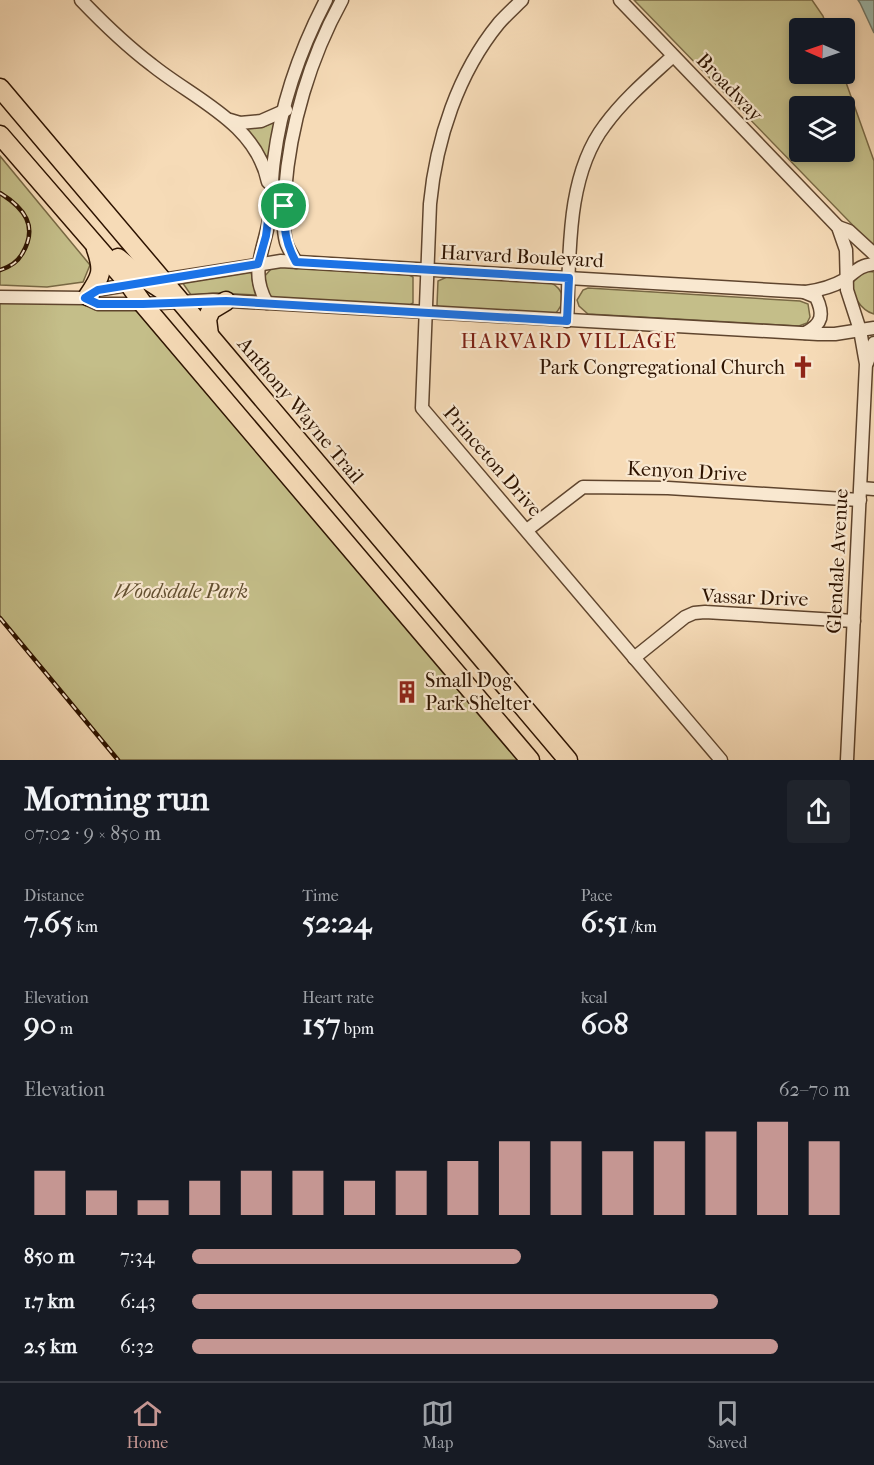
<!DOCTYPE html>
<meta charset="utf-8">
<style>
body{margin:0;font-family:"IM FELL French Canon",serif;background:#20242c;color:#f1f3f6;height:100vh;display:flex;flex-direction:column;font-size:22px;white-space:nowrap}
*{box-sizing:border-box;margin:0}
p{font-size:20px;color:#9ea1a6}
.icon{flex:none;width:33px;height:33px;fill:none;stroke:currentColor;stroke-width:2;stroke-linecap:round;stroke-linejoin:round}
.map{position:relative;height:760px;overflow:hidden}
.sheet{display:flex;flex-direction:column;background:#171b24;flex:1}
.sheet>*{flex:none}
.needle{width:39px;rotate:272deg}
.tools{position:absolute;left:789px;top:18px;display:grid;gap:12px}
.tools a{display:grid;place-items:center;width:66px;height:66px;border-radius:6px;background:#171b24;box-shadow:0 3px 9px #0003;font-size:30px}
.pin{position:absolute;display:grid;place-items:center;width:51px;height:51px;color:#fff;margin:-26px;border:3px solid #fff;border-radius:50%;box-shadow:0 2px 6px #0007}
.round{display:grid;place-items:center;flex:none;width:63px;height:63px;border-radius:6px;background:#20242c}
.summary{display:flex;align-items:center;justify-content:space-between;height:102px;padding:0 24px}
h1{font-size:33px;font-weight:800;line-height:45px}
.stats{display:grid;grid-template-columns:repeat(3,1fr);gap:9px;height:102px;padding:6px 24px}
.stats div{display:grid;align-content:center}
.stats b{font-size:30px;font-weight:800}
.stats small{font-size:16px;font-weight:400}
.stats p{font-size:16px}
.chart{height:168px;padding:12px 24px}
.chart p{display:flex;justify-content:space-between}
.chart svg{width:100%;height:108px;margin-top:6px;stroke:#c59692;stroke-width:6}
ul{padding:0 24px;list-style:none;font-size:20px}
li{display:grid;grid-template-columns:96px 72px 1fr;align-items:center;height:45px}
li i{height:15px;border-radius:8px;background:#c59692}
.tabs{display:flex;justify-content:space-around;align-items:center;height:84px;border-top:2px solid #363941;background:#171b24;font-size:16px;color:#9ea1a6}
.tabs a{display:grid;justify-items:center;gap:3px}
.tabs .current{color:#c59692}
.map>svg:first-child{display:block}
</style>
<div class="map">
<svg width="874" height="760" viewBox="0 0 874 760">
<rect width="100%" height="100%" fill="#f6dbb7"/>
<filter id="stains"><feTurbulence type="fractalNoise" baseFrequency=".00333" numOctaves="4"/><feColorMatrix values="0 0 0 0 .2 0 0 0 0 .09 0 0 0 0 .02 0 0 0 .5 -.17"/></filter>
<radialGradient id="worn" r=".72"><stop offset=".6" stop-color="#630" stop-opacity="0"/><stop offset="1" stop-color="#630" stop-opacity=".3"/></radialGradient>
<g fill="#c4be89" stroke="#786844" stroke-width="1.5" fill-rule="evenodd">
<path d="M634,0h178l11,16 4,12h-27v46h43l31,87v86zM800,106h44v46h-44z"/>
<polygon points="274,122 276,126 268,159 247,130 249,127 263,127"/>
<polygon points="0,156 90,265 83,282 47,287 0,285"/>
<polygon points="280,267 407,274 413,277 413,303 408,306 274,300 266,294 263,278 272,268"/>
<polygon points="251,271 253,284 257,295 217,293 191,295 182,282"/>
<path d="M865,271l9,1v42c-12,-3 -26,-21 -20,-34 2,-4 7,-6 11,-9z"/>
<path d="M449,276l101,6c15,8 16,20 5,32l-116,-7 -2,-2 1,-24z"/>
<polygon points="588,288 800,301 808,304 810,317 807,323 799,326 588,314 579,306 577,300 583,290"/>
<polygon points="0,297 143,304 531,760 118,760 0,618"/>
</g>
<polygon fill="#9dbbb0" stroke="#70786a" stroke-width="1.5" points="858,0 874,0 874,33 860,3"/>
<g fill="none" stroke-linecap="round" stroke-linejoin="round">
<g stroke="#5f452e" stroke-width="15">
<g id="minor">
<path d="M81,0c22,23 46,46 71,65 42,34 104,58 116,117"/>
<path d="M522,0c-8,8 -16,15 -23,23 -41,50 -63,117 -69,181l-8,204 299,352"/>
<polyline points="620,0 838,227 846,250 847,290 860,330 866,364 847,760"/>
<polyline points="230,120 240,123 261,121 286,110"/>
<polyline points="838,227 849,231 874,254"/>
<path d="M296,262c-3,-6 -8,-13 -10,-20 -4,-16 -2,-34 -1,-51 5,-66 25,-133 57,-191"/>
<path d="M156,281l125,-20 525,31c14,-2 26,-5 38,-12 12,-8 13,-14 30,-16"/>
<path d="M804,292l12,5c8,17 7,27 -11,36"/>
<polyline points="89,296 97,290 133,284"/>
<polyline points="0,297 85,298 98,304 143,304 213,300 818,334 835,334 874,328"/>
<path d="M267,303c-18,-31 -3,-52 2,-83 3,-20 2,-40 5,-60 7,-56 26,-110 52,-160"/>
<path d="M567,321c3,-63 -2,-144 38,-196 19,-26 44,-47 68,-69"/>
<polyline points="867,363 874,343"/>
<polyline points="861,488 874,489"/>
<polyline points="527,530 583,487 668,488 860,500"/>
<polyline points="634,658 685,617 694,613 705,612 854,621"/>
</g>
</g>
<g stroke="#2d1300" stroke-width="21">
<g id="highway">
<polyline points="0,88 568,760"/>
<polyline points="0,135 129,284 143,304 530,760"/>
<polyline points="118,258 135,272 164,291"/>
<path d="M88,296c13,-19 16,-25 8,-47"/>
<polyline points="209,335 207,319 211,310 226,301"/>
</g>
</g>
<use href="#minor" stroke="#f9e8d0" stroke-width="12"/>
<use href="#highway" stroke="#f6dbb7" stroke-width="18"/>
<g stroke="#2d1300" stroke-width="4.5">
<g id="rail">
<path d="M0,193c24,15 39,33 22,61 -5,9 -12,13 -22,16"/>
<polyline points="0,618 118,760"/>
</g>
</g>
<use href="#rail" stroke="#f9e8d0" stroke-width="2" stroke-dasharray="7" stroke-linecap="butt"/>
</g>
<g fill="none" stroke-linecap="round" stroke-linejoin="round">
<g stroke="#fff" stroke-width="12">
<path id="route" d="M270,205l14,1c0,23 1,36 12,56l273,16 -2,43 -341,-20 -83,3h-45l-13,-6 13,-8 160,-26 8,-28z"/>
</g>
<use href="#route" stroke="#1a73e8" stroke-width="8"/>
</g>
<defs>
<g id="church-bare" transform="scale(1.8)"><path d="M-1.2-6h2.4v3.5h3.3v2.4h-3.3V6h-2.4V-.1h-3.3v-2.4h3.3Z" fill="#8f2418" stroke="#f9e8d0" stroke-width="2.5" paint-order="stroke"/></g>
<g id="building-bare" transform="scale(1.8)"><path d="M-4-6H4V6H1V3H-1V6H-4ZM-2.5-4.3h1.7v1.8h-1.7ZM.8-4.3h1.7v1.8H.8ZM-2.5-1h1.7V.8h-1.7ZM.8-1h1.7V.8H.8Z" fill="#8f2418" stroke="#f9e8d0" stroke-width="2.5" paint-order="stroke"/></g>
</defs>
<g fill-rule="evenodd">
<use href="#church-bare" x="803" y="367"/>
<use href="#building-bare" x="407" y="692"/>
</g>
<g text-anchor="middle" stroke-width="4.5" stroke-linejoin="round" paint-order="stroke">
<g font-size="20" fill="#2d1300" stroke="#f9e8d0">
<text transform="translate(730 87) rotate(46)" y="7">Broadway</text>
<text transform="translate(522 256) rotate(3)" y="7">Harvard Boulevard</text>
<text transform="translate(301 410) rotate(50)" y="7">Anthony Wayne Trail</text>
<text transform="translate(493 461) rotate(49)" y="7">Princeton Drive</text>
<text transform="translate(687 471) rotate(3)" y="7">Kenyon Drive</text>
<text transform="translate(837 561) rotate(-87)" y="7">Glendale Avenue</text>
<text transform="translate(755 597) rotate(2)" y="7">Vassar Drive</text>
</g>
<g font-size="20" fill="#2d1300" stroke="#f9e8d0" text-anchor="end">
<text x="785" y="374">Park Congregational Church</text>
<text x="425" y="687" text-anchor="start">Small Dog<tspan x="425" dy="23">Park Shelter</tspan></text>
</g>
<g font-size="20" font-style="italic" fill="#624f30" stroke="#f9e8d0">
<text x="181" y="598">Woodsdale Park</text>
</g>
<g font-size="21" letter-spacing="1.5" fill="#7a1f14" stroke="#f9e8d0">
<text x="569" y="348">HARVARD VILLAGE</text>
</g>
</g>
<rect width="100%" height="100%" filter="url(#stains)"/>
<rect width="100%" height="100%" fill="url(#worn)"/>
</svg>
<div class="tools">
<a><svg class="needle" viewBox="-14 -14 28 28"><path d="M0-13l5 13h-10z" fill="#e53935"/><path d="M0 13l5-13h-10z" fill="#9ea1a6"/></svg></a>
<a><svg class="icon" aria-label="layers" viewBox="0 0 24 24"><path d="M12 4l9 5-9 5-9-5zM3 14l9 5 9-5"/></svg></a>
</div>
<div class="pin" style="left:284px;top:206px;background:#1e9e55"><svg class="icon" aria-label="arrive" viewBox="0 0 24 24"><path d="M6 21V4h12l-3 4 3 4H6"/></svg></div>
</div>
<section class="sheet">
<div class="summary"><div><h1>Morning run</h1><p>07:02 · 9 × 850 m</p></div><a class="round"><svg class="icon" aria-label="share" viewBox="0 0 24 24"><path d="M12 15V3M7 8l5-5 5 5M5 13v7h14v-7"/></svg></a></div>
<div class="stats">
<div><p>Distance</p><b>7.65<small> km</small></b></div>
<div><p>Time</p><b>52:24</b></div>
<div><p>Pace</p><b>6:51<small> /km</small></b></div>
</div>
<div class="stats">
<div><p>Elevation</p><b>90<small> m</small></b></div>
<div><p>Heart rate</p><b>157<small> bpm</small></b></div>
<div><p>kcal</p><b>608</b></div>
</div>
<div class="chart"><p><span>Elevation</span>62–70 m</p>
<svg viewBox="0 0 160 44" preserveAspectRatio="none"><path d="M5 44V26M15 44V34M25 44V38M35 44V30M45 44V26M55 44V26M65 44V30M75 44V26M85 44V22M95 44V14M105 44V14M115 44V18M125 44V14M135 44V10M145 44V6M155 44V14"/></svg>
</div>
<ul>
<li><b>850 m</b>7:34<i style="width:50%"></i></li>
<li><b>1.7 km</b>6:43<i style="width:80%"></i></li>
<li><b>2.5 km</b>6:32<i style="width:89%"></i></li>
</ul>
</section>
<nav class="tabs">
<a class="current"><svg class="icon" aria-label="home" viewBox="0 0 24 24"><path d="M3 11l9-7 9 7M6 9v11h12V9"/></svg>Home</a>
<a><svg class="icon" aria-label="map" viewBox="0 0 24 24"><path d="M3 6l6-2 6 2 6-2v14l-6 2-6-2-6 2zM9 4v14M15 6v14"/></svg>Map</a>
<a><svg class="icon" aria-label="saved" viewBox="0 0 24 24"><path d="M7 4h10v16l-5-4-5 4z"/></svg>Saved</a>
</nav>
